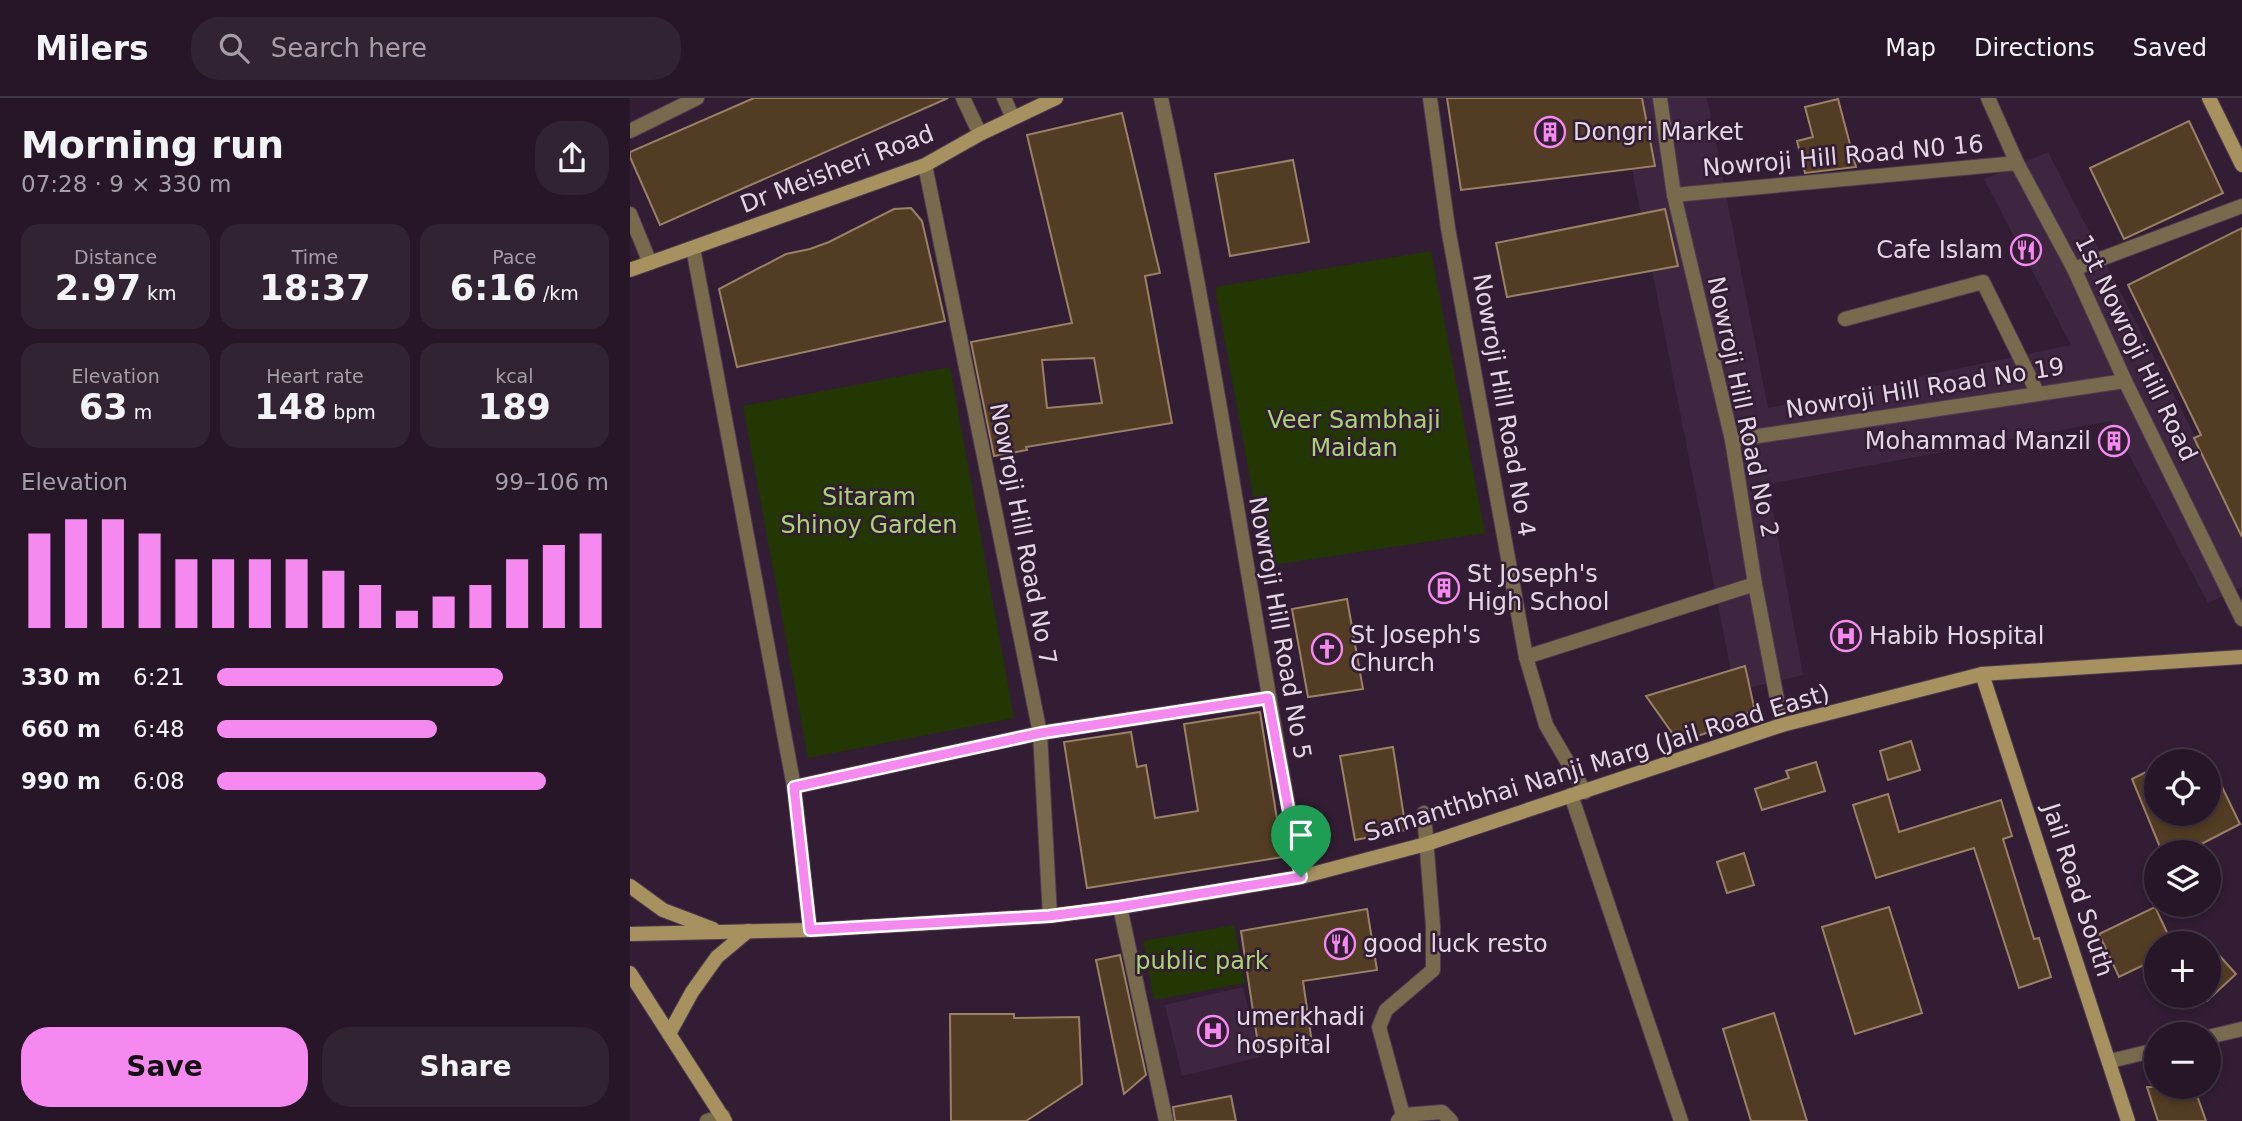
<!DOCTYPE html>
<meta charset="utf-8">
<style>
body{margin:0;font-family:"DejaVu Sans",sans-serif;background:#322333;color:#f1f3f6;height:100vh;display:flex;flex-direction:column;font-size:26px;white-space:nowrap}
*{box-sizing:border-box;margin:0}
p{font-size:23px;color:#a49fa7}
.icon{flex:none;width:38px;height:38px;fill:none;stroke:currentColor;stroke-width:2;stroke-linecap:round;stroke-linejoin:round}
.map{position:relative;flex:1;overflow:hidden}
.drawer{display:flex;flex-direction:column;background:#261627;width:630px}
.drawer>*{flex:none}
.controls{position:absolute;left:1514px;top:651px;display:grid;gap:14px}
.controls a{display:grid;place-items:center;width:77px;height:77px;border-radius:50%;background:#261627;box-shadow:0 4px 10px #0003,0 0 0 2px #423544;font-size:35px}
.pin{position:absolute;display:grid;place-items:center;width:60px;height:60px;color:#fff;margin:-72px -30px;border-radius:50% 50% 50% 0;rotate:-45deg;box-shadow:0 0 7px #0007}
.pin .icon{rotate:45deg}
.round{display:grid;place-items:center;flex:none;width:74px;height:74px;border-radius:28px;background:#322333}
.headline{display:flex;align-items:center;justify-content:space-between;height:119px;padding:0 21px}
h1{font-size:38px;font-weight:700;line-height:52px}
.figures{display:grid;grid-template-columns:repeat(3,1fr);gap:10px;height:119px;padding:7px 21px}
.figures div{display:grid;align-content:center;border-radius:18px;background:#322333;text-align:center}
.figures b{font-size:35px;font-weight:700}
.figures small{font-size:19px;font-weight:400}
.figures p{font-size:19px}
.chart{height:196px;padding:14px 21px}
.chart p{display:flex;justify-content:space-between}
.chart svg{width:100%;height:126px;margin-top:7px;stroke:#f589ef;stroke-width:6}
.cta{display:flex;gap:14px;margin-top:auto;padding:14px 21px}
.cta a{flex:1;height:80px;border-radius:28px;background:#f589ef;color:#111;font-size:28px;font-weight:700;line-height:80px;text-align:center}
.cta a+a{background:#322333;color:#f1f3f6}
ul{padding:0 21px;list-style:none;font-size:23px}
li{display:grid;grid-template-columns:112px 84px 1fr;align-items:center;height:52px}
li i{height:18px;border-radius:9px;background:#f589ef}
header{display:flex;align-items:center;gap:42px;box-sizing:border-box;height:98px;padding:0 35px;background:#261627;border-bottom:2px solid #423544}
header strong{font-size:33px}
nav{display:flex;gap:38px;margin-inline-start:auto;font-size:24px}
.search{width:490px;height:63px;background:#322333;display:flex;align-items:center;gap:18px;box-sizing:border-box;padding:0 24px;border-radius:28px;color:#a49fa7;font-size:26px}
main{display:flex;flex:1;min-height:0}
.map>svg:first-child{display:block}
</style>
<header>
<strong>Milers</strong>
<div class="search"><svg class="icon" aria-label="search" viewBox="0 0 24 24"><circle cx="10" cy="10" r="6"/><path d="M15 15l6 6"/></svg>Search here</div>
<nav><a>Map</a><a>Directions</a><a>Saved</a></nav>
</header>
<main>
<section class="drawer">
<div class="headline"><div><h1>Morning run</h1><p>07:28 · 9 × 330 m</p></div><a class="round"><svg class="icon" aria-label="share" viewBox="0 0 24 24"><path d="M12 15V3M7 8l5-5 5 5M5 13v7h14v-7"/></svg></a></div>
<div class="figures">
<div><p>Distance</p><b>2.97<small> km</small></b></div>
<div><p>Time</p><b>18:37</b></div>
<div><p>Pace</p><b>6:16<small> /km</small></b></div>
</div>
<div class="figures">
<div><p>Elevation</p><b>63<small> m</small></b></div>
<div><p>Heart rate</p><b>148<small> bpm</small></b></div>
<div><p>kcal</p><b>189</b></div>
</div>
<div class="chart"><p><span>Elevation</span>99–106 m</p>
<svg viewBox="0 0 160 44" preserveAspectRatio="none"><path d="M5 44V11M15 44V6M25 44V6M35 44V11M45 44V20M55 44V20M65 44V20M75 44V20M85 44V24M95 44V29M105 44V38M115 44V33M125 44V29M135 44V20M145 44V15M155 44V11"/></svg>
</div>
<ul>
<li><b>330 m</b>6:21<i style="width:73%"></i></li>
<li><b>660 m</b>6:48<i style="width:56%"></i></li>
<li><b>990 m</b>6:08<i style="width:84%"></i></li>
</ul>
<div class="cta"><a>Save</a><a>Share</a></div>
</section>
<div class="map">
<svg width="1612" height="1023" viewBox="0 0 1612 1023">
<rect width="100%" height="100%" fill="#321d34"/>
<g fill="#3e2641">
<polygon points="988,0 1077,0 1138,310 1441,247 1354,81 1418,54 1612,429 1612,489 1578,505 1481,323 1138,386 1173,577 1105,593"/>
<polygon points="613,889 630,959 552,978 535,907"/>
</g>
<g fill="#233702">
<polygon points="801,153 855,435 636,468 585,189"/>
<polygon points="320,269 384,620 178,660 113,308"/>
<polygon points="604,827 615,885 524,902 513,843"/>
</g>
<g fill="#523c23" stroke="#9a8165" stroke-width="2" fill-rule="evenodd">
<polygon points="124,0 318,0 30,127 0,59 0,54"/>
<polygon points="817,0 1012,0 1025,68 831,92"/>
<polygon points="1208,1 1226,69 1175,75 1167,43 1183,39 1175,9"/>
<path d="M492,15l38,160 -15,3 27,147 -146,24 1,3 -33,6 -23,-114 101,-19 -45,-188zM464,260l8,45 -55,5 -5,-48z"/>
<polygon points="1559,23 1593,95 1494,141 1460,70"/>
<polygon points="663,62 679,144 600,158 585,76"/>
<polygon points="281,110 292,123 315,223 107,269 89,191 156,156 180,151 199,144 264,111"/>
<polygon points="1035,111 1048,168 877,199 866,145"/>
<polygon points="1612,130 1612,439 1564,340 1571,337 1498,187"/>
<polygon points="717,501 733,591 678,599 662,511"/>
<polygon points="1115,568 1124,609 1107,625 1061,640 1045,639 1016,598"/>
<polygon points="630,614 653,759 457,790 434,644 501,634 507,669 516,667 525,720 568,713 554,626"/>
<polygon points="1281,643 1290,672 1258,682 1250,653"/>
<polygon points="763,649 776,732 725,742 710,658"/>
<polygon points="1578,660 1610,726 1556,754 1532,754 1502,681 1526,669 1526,716 1578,716"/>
<polygon points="1186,664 1195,693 1132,712 1125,691 1159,680 1156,673"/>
<polygon points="1258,696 1269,734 1371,702 1382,738 1373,741 1404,841 1409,840 1421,879 1389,890 1344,750 1246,780 1223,707"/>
<polygon points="1114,755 1124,787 1097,795 1087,764"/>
<polygon points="1259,809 1292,915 1225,936 1192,829"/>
<polygon points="1525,809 1542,845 1526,845 1526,861 1489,879 1469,836"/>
<polygon points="737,811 747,872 673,883 682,945 629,953 611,833"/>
<polygon points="1578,845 1606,876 1578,902"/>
<polygon points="490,857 516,977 494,996 466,862"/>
<polygon points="1144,915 1177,1023 1121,1023 1093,931"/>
<polygon points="320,916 384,916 384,920 449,919 452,986 396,1023 321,1023"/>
<polygon points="1517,989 1564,989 1576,1023 1528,1023"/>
<polygon points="601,998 606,1023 545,1023 543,1009"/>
</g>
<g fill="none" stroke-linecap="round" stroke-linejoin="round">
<g stroke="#4e3b50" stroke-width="16">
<g id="street">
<polyline points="333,0 350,36"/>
<polyline points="374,0 383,20"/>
<path d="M531,0c55,258 92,520 140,779"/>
<polyline points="800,0 818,130 896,559 916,627 955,694"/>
<polyline points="1030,0 1044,97 1102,342 1125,486 1152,627"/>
<polyline points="1358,0 1387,65 1444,171 1495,283 1612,521"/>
<polyline points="0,33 67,0"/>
<polyline points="295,67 410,635 420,818"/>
<polyline points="1044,97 1387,65"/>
<polyline points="0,116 20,165"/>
<polyline points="63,150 164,689 180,832"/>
<polyline points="1444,171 1612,108"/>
<polyline points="1215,221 1353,184 1408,296"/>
<polyline points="1102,342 1495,283"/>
<polyline points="896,559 1125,486"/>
<polyline points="164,689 410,635 638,600"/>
<polyline points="941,697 1051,1023"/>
<polyline points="490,809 536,1023"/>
<polyline points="1578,939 1612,931"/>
<polyline points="1480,963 1526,952"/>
<polyline points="773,1017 812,1014 821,1023"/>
<polyline points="77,1023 93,1018"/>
<polyline points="768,1023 773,1017 749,929 756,912 803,872 803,828 794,715"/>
</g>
</g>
<g stroke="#4e3b50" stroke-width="16">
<g id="secondary">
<polyline points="1579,0 1612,67"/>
<polyline points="0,172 295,67 350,36 426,0"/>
<polyline points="1352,576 1498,1023"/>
<polyline points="0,788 33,812 83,831"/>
<polyline points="0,836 180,832 420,818 490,809 671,779 796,746 1152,627 1352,576 1612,559"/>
<polyline points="0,875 95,1023"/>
<polyline points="39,936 62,894 87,859 118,833"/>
</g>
</g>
<use href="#street" stroke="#786a4c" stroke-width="14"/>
<use href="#secondary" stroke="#a6915f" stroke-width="14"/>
</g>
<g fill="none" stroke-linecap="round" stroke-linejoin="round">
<g stroke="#fff" stroke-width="14">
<polygon id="route" points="638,600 671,779 489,809 419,818 180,832 164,689 411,635"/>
</g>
<use href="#route" stroke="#f589ef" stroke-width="9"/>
</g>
<defs>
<g id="building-ring" transform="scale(1.575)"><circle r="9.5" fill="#321d34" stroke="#f589ef" stroke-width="1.5"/><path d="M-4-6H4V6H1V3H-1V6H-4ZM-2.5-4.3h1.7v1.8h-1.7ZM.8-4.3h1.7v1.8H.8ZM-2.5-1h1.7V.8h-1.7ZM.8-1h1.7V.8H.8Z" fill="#f589ef"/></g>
<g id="restaurant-ring" transform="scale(1.575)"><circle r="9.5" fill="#321d34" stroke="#f589ef" stroke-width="1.5"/><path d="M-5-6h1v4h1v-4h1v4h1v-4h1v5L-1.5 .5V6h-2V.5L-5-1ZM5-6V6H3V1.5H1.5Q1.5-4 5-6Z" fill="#f589ef"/></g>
<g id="hospital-ring" transform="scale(1.575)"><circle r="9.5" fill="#321d34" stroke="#f589ef" stroke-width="1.5"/><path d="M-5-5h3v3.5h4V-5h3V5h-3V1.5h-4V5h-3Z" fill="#f589ef"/></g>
<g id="church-ring" transform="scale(1.575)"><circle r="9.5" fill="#321d34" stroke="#f589ef" stroke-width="1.5"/><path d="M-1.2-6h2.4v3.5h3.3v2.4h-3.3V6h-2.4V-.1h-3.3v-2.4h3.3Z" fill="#f589ef"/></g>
</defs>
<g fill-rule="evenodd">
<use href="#building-ring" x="920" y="34"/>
<use href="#restaurant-ring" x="1396" y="152"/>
<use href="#building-ring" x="1484" y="343"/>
<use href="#building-ring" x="814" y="490"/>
<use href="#hospital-ring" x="1216" y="538"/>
<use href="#church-ring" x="697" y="551"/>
<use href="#restaurant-ring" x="710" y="846"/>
<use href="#hospital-ring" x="583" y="933"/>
</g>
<g text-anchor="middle" stroke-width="5" stroke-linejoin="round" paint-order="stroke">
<g font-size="24" fill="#e4d6e5" stroke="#321d34" text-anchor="start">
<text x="943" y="42">Dongri Market</text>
<text x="1373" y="160" text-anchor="end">Cafe Islam</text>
<text x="1461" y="351" text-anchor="end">Mohammad Manzil</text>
<text x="837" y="484">St Joseph's<tspan x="837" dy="28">High School</tspan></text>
<text x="720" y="545">St Joseph's<tspan x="720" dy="28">Church</tspan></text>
<text x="1239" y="546">Habib Hospital</text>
<text x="733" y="854">good luck resto</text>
<text x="606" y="927">umerkhadi<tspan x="606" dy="28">hospital</tspan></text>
</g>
<g font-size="24" fill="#e4d6e5" stroke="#321d34">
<text transform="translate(1213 58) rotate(-5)" y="8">Nowroji Hill Road N0 16</text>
<text transform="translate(207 71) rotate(-21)" y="8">Dr Meisheri Road</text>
<text transform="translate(1506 250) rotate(64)" y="8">1st Nowroji Hill Road</text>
<text transform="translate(1295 290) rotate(-9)" y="8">Nowroji Hill Road No 19</text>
<text transform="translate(874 307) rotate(80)" y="8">Nowroji Hill Road No 4</text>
<text transform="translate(1113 309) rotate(78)" y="8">Nowroji Hill Road No 2</text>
<text transform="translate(393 436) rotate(79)" y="8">Nowroji Hill Road No 7</text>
<text transform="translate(650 530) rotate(80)" y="8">Nowroji Hill Road No 5</text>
<text transform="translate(967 665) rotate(-17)" y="8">Samanthbhai Nanji Marg (Jail Road East)</text>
<text transform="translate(1448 792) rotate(72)" y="8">Jail Road South</text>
</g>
<g font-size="24" fill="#a8d472" stroke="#321d34">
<text x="724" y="330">Veer Sambhaji<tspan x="724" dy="28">Maidan</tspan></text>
<text x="239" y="407">Sitaram<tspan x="239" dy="28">Shinoy Garden</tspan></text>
<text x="572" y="871">public park</text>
</g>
</g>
</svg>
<div class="controls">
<a><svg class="icon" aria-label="locate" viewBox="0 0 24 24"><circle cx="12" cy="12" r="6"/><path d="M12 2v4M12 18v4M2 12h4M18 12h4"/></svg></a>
<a><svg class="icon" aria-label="layers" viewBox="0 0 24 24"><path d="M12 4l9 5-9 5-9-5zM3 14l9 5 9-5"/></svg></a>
<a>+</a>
<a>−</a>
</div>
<div class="pin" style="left:671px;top:779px;background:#1e9e55"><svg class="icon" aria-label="arrive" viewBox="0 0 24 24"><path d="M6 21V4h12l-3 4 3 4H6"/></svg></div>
</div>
</main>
